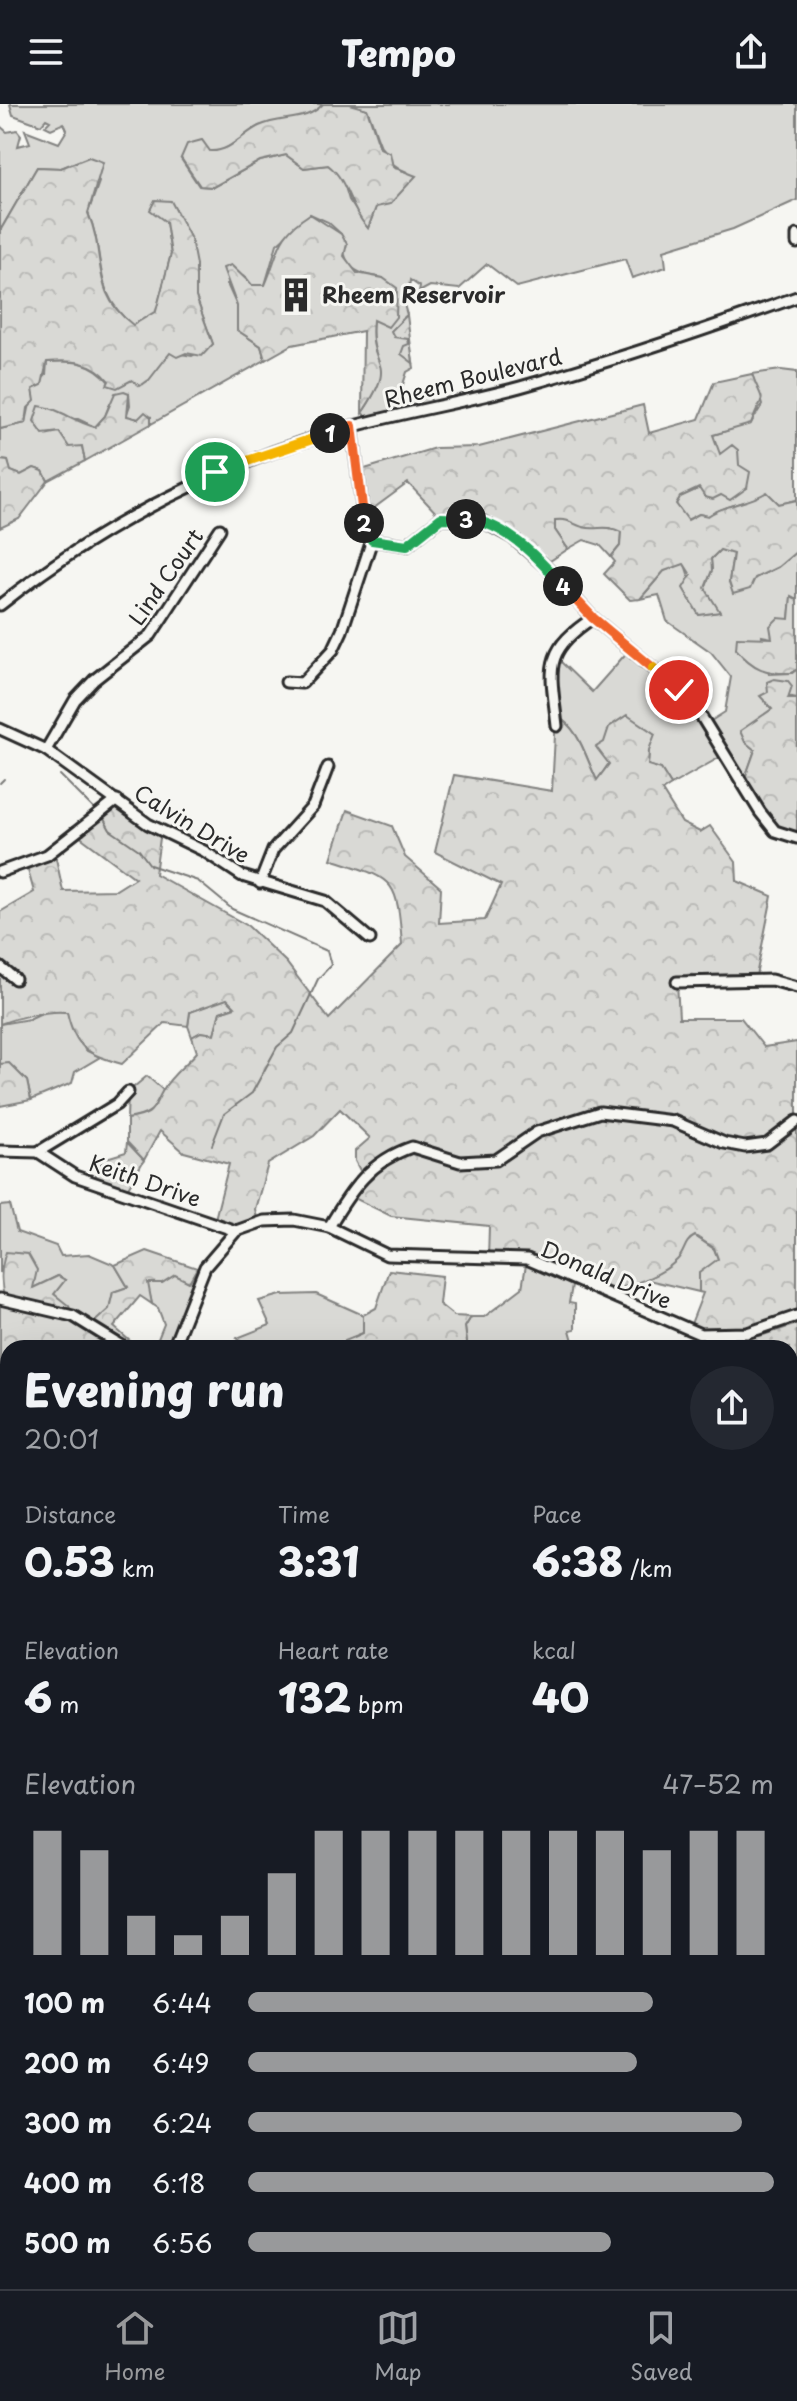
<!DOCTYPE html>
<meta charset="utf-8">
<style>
body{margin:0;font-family:"Playpen Sans",sans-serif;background:#242831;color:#f1f3f6;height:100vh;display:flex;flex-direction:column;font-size:30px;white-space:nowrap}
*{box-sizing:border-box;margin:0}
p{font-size:26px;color:#9ea1a6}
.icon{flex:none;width:44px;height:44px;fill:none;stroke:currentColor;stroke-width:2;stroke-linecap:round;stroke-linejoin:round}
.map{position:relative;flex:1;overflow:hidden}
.side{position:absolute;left:0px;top:1236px;width:798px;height:950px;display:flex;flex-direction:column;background:#171b24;border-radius:24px 24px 0 0;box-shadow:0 8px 32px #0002}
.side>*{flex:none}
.pin{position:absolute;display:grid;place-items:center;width:68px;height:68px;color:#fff;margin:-34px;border:4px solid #fff;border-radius:50%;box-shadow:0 2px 8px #0007}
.km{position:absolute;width:40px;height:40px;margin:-20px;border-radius:50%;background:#222;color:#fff;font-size:22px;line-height:40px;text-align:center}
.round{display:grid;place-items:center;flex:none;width:84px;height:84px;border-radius:42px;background:#242831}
.summary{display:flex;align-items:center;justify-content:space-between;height:136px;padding:0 24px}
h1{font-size:44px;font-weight:800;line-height:60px}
.figures{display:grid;grid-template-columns:repeat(3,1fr);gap:12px;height:136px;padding:8px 24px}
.figures div{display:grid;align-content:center}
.figures b{font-size:40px;font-weight:800}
.figures small{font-size:22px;font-weight:400}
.figures p{font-size:22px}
.chart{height:224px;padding:16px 24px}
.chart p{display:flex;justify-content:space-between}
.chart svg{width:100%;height:144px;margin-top:8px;stroke:#98999b;stroke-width:6}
ul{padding:0 24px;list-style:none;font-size:26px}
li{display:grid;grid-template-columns:128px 96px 1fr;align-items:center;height:60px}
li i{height:20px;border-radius:10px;background:#98999b}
header{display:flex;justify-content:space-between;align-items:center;height:104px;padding:0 24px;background:#171b24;font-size:36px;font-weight:800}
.menu{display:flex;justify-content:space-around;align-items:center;height:112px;border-top:2px solid #363941;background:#171b24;font-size:22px;color:#9ea1a6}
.menu a{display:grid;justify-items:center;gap:4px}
.menu .active{color:#98999b}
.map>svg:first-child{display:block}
</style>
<header><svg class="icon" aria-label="menu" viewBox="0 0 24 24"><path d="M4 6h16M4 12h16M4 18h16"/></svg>Tempo<svg class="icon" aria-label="share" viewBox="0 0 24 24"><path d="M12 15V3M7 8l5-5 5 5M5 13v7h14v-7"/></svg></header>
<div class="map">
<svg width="797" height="2185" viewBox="0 0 797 2185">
<defs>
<pattern id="forest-crowns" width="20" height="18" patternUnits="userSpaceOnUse" patternTransform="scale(2)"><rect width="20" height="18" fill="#d9d9d5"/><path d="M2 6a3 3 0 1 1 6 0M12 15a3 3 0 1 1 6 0" fill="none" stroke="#babab7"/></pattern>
<pattern id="park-dots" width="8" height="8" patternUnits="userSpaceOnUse" patternTransform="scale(2)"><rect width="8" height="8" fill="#d9d9d5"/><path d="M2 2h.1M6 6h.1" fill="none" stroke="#babab7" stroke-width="1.8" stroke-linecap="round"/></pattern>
</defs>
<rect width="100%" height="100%" fill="#f6f6f2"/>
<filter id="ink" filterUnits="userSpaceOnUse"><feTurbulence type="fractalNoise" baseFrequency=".0125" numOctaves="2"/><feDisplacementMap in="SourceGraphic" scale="16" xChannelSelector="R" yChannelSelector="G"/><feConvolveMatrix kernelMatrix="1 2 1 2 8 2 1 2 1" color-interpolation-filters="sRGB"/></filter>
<g filter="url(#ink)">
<g fill="#d9d9d5" stroke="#828280" stroke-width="2">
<path d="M10,0h313l-10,12 -54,10 -37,25 -41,8 18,27 14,1 47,-26 26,-6 18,13 24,-3 14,11 7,24 19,28 8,-21 31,-35c-28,-10 -29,-39 -40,-63l-18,-5h448v96l-64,29 -69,21 2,17 -34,11 -7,-19 -108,28 -30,-23 -28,25 -29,-3 -11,6 1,-5 -10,-7 -2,18 -5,3 4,14 -7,6 1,15 8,3 5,29 -7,4 -7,22 7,3 18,-4 12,14 -64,14 -11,-8c36,-52 6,-45 11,-93l8,1 2,-43c-32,-4 -39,-12 -42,-44l-13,-12 -18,-8 -33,30 -12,41h-13l-7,-9 -18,8 10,22v24l24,16 4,14 -114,64v-7l-13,2 -12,-3 4,-11 -1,-12 -19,10 -5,13 -10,11 -17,-8h-13l-16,15 10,-2 23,14 3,15 -37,20 -5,-10 -9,-3 -13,7 -11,-4 -2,-10 -8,-1v-31l26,-6 7,-34 13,-14 1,-13c26,-2 45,-1 62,20l23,-2 11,4 27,-32 22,4 21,-12 -17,-47v-32l-30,-43 5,32 -15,58 -23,14c-43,-36 -26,-69 -45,-113l11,-31 -11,-25 -27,11 -24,-1 -37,64v-105l7,6 10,-2 4,5 -3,11 12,-3 -5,-13 34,13 8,-13 -3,-7 -13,6 -6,-3 5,-5 -4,-2 -5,6 -28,-10z"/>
<path d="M781,266l16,2v128l-18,4 -12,-11c-18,11 -42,11 -59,23l-9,-2 -12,6 -11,-16 4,-7 20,-9c18,6 30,10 47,0l-32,-41 -2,-12 38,-12 11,-18 -10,-31z"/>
<path d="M569,414c17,13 33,6 52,13l-1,15 -9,11 -11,-12 -16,-5 -16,9 -13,-19v-10z"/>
<path d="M720,445l13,4 -4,29 26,-4 23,-11 19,-16v48l-6,-2 -2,22 -17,19 -10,-2 7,38 23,-1 5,-4v29l-29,-6 -2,10 6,7 -21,16 -6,17 10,8 -12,34 -19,-29 -53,30 -10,-16 -13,-4 1,-15 -40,13 -12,18c-11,-23 -17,-52 -41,-65v-59l36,35 38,-43 49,41 27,34 19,-12 6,-35 -20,-25 -44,-31 -8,-26 -19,4 24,-28 20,-8c10,19 3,34 15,52l20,-3 -14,-24 7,-18 -1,-11z"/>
<polygon points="226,894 235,903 220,908 214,930 201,928 192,933 188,922 190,908"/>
<polygon points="48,906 67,908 85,946 100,953 75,968 72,979 31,996 27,977 9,960 0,960 0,920 29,915"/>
<path d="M147,972l16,14c-6,20 -15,26 -36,29l1,-27z"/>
<polygon points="127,1038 144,1056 125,1089 93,1078 103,1055 126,1048"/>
<polygon points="10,1101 17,1128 56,1142 61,1152 89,1150 115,1161 128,1183 113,1188 109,1205 91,1222 73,1212 54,1190 65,1176 58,1172 31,1185 1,1162 0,1169 0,1102"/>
<path d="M695,1132l19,13 4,10 -10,9 -9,24 -55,-13c17,-8 38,-19 41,-38z"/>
<polygon points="527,1155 572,1182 569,1199 575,1200 575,1225 570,1226 575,1244 464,1244 467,1239 465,1223 471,1213 484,1213 522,1184"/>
<polygon points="205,1163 174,1242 158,1235 164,1220 158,1204 152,1200 147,1179 162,1179 175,1170 189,1178 197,1164"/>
<polygon points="316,1190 363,1211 363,1229 345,1236 344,1244 302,1241 302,1244 249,1244 237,1234 270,1221 259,1197 281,1191"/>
</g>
<g fill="url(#forest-crowns)" stroke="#828280" stroke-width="2">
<path d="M323,0h26l18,5 13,39 10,5 3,14 23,9 -26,28 -14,3 -8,21c-19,-19 -19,-47 -40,-63l-24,3 -18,-13 -26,6 -47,26 -13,-1 -19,-28 6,-14 15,-4 8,11c21,1 32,-17 49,-25 23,-11 47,-3 64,-22z"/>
<path d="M89,53l14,5 -15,51c19,44 1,79 45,112l23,-14 15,-57 -5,-32 -16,-12 5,-10 16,1 20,38 5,26v32l17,47 -11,12 -16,-3 -9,4 -7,-4 -21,27 -9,6 -8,-6 -15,8 -10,-3 2,-4c-16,-20 -36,-21 -62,-19l-5,23 -9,4 2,12 -7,7 -2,15 -26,6v-198l37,-64 24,1z"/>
<path d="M310,110l31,20 6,10 -3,12 13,17 26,5 14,10 -1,29 -8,10 -15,-7c-6,52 28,36 -11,93l1,-82 -71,14 -27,15 -4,-14 -24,-16v-24l-14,-38 8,-3 21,20h13c15,-34 10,-49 45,-71z"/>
<polygon points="407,211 413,259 401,250 404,242 409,240 408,235 394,233 391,227"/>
<path d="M752,270c13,35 13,14 -1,50l-38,11 7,19 12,-9 6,5 1,15 11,7 -3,16 -17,12 -9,-5 -8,4 -8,-2 -6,-9 -19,9 -4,7 12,16 11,-6 9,2c17,-12 41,-12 59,-24l12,12 18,-4v51l-19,16 -23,11 -5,11 -17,5 -4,-12 4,-28 -13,-4 -9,9 1,11 -7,18 15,24 -21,3 -16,-27 8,-13 -7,-11 -20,7 -24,28 -10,1 -26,-26 11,-12 -4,-5 9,-11 1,-14c-13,-7 -20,-3 -33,-4 -15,-1 -15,-10 -33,-8v10l13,19 -24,16 -64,-45 -39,-2 -33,-35 -38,28h-7l-5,-40 77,-23 44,-1 164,-42 6,28 50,-14 15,-37z"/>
<path d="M124,287l5,2 -2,23 11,3 7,-7 6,5v7l-66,37 -3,-15 -13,1 -10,-15 -16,2 -9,-13 5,-15c21,2 35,16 56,21l10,-11 10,-23z"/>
<polygon points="0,356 8,357 11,367 21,371 34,364 43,367 48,377 19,415 0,424"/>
<path d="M791,492l6,3v70l-5,4c-26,1 -39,-4 -56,-24l1,-12 35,1 -2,-12 8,-8 11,1z"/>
<polygon points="774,575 788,577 792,582 788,594 797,594 797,734 775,727 743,680 755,646 745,638 740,627 772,605 760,592 768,588 767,578"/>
<path d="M627,611l28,19 -6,16 -1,15 13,4 10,16 -9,6 20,32 18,9 10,-6 26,36 1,19 35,15 -17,85 -78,1 2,36h62l23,29 33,-5v274l-50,17 -58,-4 14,-36 -4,-1v-19l19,-14 -4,-11 -19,-12c-12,6 -9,15 -18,24 -18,18 -48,25 -71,33l-79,-34h-39l1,-33 -98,-10 -43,-21 15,-19 -8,-15v-10l15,-13 -30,-29 -26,27 -46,28 -13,45 3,14 -22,8 -22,-8 15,-59 -45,-12 -24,-21 -16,29 -17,-18v-23c28,-4 24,-8 36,-29 7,-14 24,-26 34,-38l-5,-15 9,-5 13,2 6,-22 15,-5 -8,-8 -37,13 -2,14 -23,-3 -43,41c-35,-10 -47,-16 -55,-52 -19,-2 -49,5 -67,12v-112l34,-20 -8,-29 28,-14 9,42 53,-1 19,-12 -60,-45 42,-33 44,31 -6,43 93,52 38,36 43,57 73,-74c-5,-69 -8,-65 -71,-86l16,-49 45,16 13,31 36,31 -2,35 46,-3 16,-35 -66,-33 19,-77 98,16 4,-75c25,13 29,42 41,64l12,-16 -13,-17 8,-5 5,-15z"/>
<polygon points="9,959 27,977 31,996 0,1002 0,960"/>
<path d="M147,1147l50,17 -8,14 -14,-7 -13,8h-14l4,21 -12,-8 -26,31 24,21h-130v18l-8,-2v-65l5,1c-5,-17 -5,-31 1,-48l22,2 9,16 -4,18 25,-12 7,4 -11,14 15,12 4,10 17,10 19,-17 4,-17 15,-5 -13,-22z"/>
<polygon points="389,1166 442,1172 439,1200 454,1212 471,1213 465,1223 467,1239 464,1244 395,1241 392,1244 344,1244 345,1237 363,1229 363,1211 376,1204"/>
<polygon points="0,1640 8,1640 8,1666 4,1671 8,1675 8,1703 0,1704"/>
<polygon points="0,2087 8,2089 8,2144 0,2145"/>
<polygon points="11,2178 19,2182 24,2178 107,2178 109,2182 0,2185"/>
<polygon points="625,2178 717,2178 717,2183 698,2180 692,2185 627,2185"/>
</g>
<g fill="url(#park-dots)" stroke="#828280" stroke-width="2">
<polygon points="797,1220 797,1904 790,1894 790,1244 720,1244 721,1234 760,1232"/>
<polygon points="797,1907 797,2008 790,2009 790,1912"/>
</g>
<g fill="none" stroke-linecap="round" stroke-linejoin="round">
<g stroke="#7a7a78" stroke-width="2">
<polyline points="60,671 94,705"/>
<polyline points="0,679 4,675"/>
<polyline points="104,715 110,726 139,746 150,761 198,777 232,805 327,847 331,861 318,875 293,929 277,943 252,989 224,1010 212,1041"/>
<polyline points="790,1454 797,1464"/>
<polyline points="0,2011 8,1998"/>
<polyline points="437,2185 437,2178"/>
</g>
<g stroke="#2b2b2b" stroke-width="15">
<g id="minor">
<polyline points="797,131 797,139"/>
<polyline points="352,322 364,419 372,436 407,441 441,414 480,416 513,434 544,461 593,514 679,586 698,607 760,708 775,727 797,734"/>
<path d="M0,501c106,-84 224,-143 354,-179 55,-15 111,-24 166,-39 94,-26 185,-57 277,-90"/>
<polyline points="286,578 302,579 333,546 342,527 372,436"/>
<path d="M557,622c-6,-56 -16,-74 36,-108"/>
<polyline points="0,625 46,646 148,720 204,747 242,772 325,797 370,835"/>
<polyline points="46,646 75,596 94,576 151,531 220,425"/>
<polyline points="0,768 47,751 117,696"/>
<polyline points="260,779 273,746 313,702 328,663"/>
<polyline points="0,863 15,875"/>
<polyline points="677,878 771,876 797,883"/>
<polyline points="0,1047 38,1048 75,1072 236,1127"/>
<polyline points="38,1048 117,1000 128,988"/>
<path d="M329,1123c22,-37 41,-66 83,-80l48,15 36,-2 41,-28 63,-20 73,9 51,22 21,4 22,-3 30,-23"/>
<polyline points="0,1195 73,1212 125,1244"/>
<polyline points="173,1244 205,1163 236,1127 264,1117 294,1116 329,1123 387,1151 527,1155 700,1230 747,1229 797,1212"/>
<polyline points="0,1404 8,1403"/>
<polyline points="0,1467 8,1472"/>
<polyline points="0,1556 8,1545"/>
<polyline points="0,1587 8,1592"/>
<polyline points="0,1795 7,1780"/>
<polyline points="787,2178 789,2185"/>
<polyline points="443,2185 444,2178"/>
</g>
</g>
<g stroke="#2b2b2b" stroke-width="17">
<g id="major">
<polyline points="790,2136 797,2135"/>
<polyline points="561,2185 593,2178"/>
</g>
</g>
<use href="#minor" stroke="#f6f6f2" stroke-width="9"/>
<use href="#major" stroke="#f6f6f2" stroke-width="11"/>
</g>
</g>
<g fill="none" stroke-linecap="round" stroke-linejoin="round" filter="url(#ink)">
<g stroke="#fff" stroke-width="16">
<polyline id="split-1" points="215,368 330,329"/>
</g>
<g stroke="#fff" stroke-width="16">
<polyline id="split-2" points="330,329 352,322 364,419"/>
</g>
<g stroke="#fff" stroke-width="16">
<polyline id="split-3" points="364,419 372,436 407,441 441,414 466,415"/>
</g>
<g stroke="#fff" stroke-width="16">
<path id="split-4" d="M466,415c39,3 72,39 97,67"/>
</g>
<g stroke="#fff" stroke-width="16">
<polyline id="split-5" points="563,482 593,514 653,564"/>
</g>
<g stroke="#fff" stroke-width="16">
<polyline id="split-6" points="653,564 679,586"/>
</g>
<use href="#split-1" stroke="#f5b400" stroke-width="10"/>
<use href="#split-2" stroke="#f0652b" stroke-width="10"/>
<use href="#split-3" stroke="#22a559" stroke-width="10"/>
<use href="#split-4" stroke="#22a559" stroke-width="10"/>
<use href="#split-5" stroke="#f0652b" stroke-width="10"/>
<use href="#split-6" stroke="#f5b400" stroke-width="10"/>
</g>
<defs>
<g id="building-bare" transform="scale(2.76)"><path d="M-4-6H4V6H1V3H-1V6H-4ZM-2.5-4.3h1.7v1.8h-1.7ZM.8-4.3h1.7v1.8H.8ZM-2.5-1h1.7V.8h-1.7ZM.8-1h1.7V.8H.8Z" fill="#2b2b2b" stroke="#f6f6f2" stroke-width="2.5" paint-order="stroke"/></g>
</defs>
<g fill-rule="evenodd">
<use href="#building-bare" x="296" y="191"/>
</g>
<g text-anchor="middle" stroke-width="6" stroke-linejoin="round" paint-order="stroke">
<g font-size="22" font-weight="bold" fill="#2b2b2b" stroke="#f6f6f2" text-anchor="start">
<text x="322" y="199">Rheem Reservoir</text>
</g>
<g font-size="22" fill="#2b2b2b" stroke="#f6f6f2">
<text transform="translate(473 274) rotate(-14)" y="8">Rheem Boulevard</text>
<text transform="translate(166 473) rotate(-55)" y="8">Lind Court</text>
<text transform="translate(192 720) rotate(31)" y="8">Calvin Drive</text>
<text transform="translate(145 1077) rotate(19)" y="8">Keith Drive</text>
<text transform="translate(606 1171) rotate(23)" y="8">Donald Drive</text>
</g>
</g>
</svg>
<div class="pin" style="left:215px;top:368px;background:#1e9e55"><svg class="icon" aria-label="arrive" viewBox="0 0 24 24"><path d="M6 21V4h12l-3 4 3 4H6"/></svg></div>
<div class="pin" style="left:679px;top:586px;background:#d93025"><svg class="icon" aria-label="check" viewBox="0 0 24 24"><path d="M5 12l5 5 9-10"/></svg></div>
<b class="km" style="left:330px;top:329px">1</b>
<b class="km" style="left:364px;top:419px">2</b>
<b class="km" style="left:466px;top:415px">3</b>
<b class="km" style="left:563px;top:482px">4</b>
<section class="side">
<div class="summary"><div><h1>Evening run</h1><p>20:01</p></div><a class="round"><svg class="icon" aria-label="share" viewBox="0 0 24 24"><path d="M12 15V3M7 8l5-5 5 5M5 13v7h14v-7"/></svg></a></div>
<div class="figures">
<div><p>Distance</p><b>0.53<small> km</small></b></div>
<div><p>Time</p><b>3:31</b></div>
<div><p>Pace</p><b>6:38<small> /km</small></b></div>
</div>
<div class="figures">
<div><p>Elevation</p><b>6<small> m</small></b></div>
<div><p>Heart rate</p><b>132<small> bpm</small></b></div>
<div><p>kcal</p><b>40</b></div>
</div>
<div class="chart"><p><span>Elevation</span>47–52 m</p>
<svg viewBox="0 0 160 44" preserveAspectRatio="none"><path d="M5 44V6M15 44V12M25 44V32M35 44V38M45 44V32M55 44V19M65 44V6M75 44V6M85 44V6M95 44V6M105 44V6M115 44V6M125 44V6M135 44V12M145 44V6M155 44V6"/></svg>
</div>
<ul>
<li><b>100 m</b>6:44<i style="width:77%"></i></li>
<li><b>200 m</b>6:49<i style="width:74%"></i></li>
<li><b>300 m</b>6:24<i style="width:94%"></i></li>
<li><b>400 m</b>6:18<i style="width:100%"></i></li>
<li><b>500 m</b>6:56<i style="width:69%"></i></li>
</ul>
</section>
</div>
<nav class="menu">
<a class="active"><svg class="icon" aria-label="home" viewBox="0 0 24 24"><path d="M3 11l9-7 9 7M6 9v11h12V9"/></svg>Home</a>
<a><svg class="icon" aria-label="map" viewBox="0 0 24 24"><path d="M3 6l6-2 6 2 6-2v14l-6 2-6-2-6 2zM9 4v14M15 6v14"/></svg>Map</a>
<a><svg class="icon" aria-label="saved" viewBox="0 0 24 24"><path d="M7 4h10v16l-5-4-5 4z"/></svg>Saved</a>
</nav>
